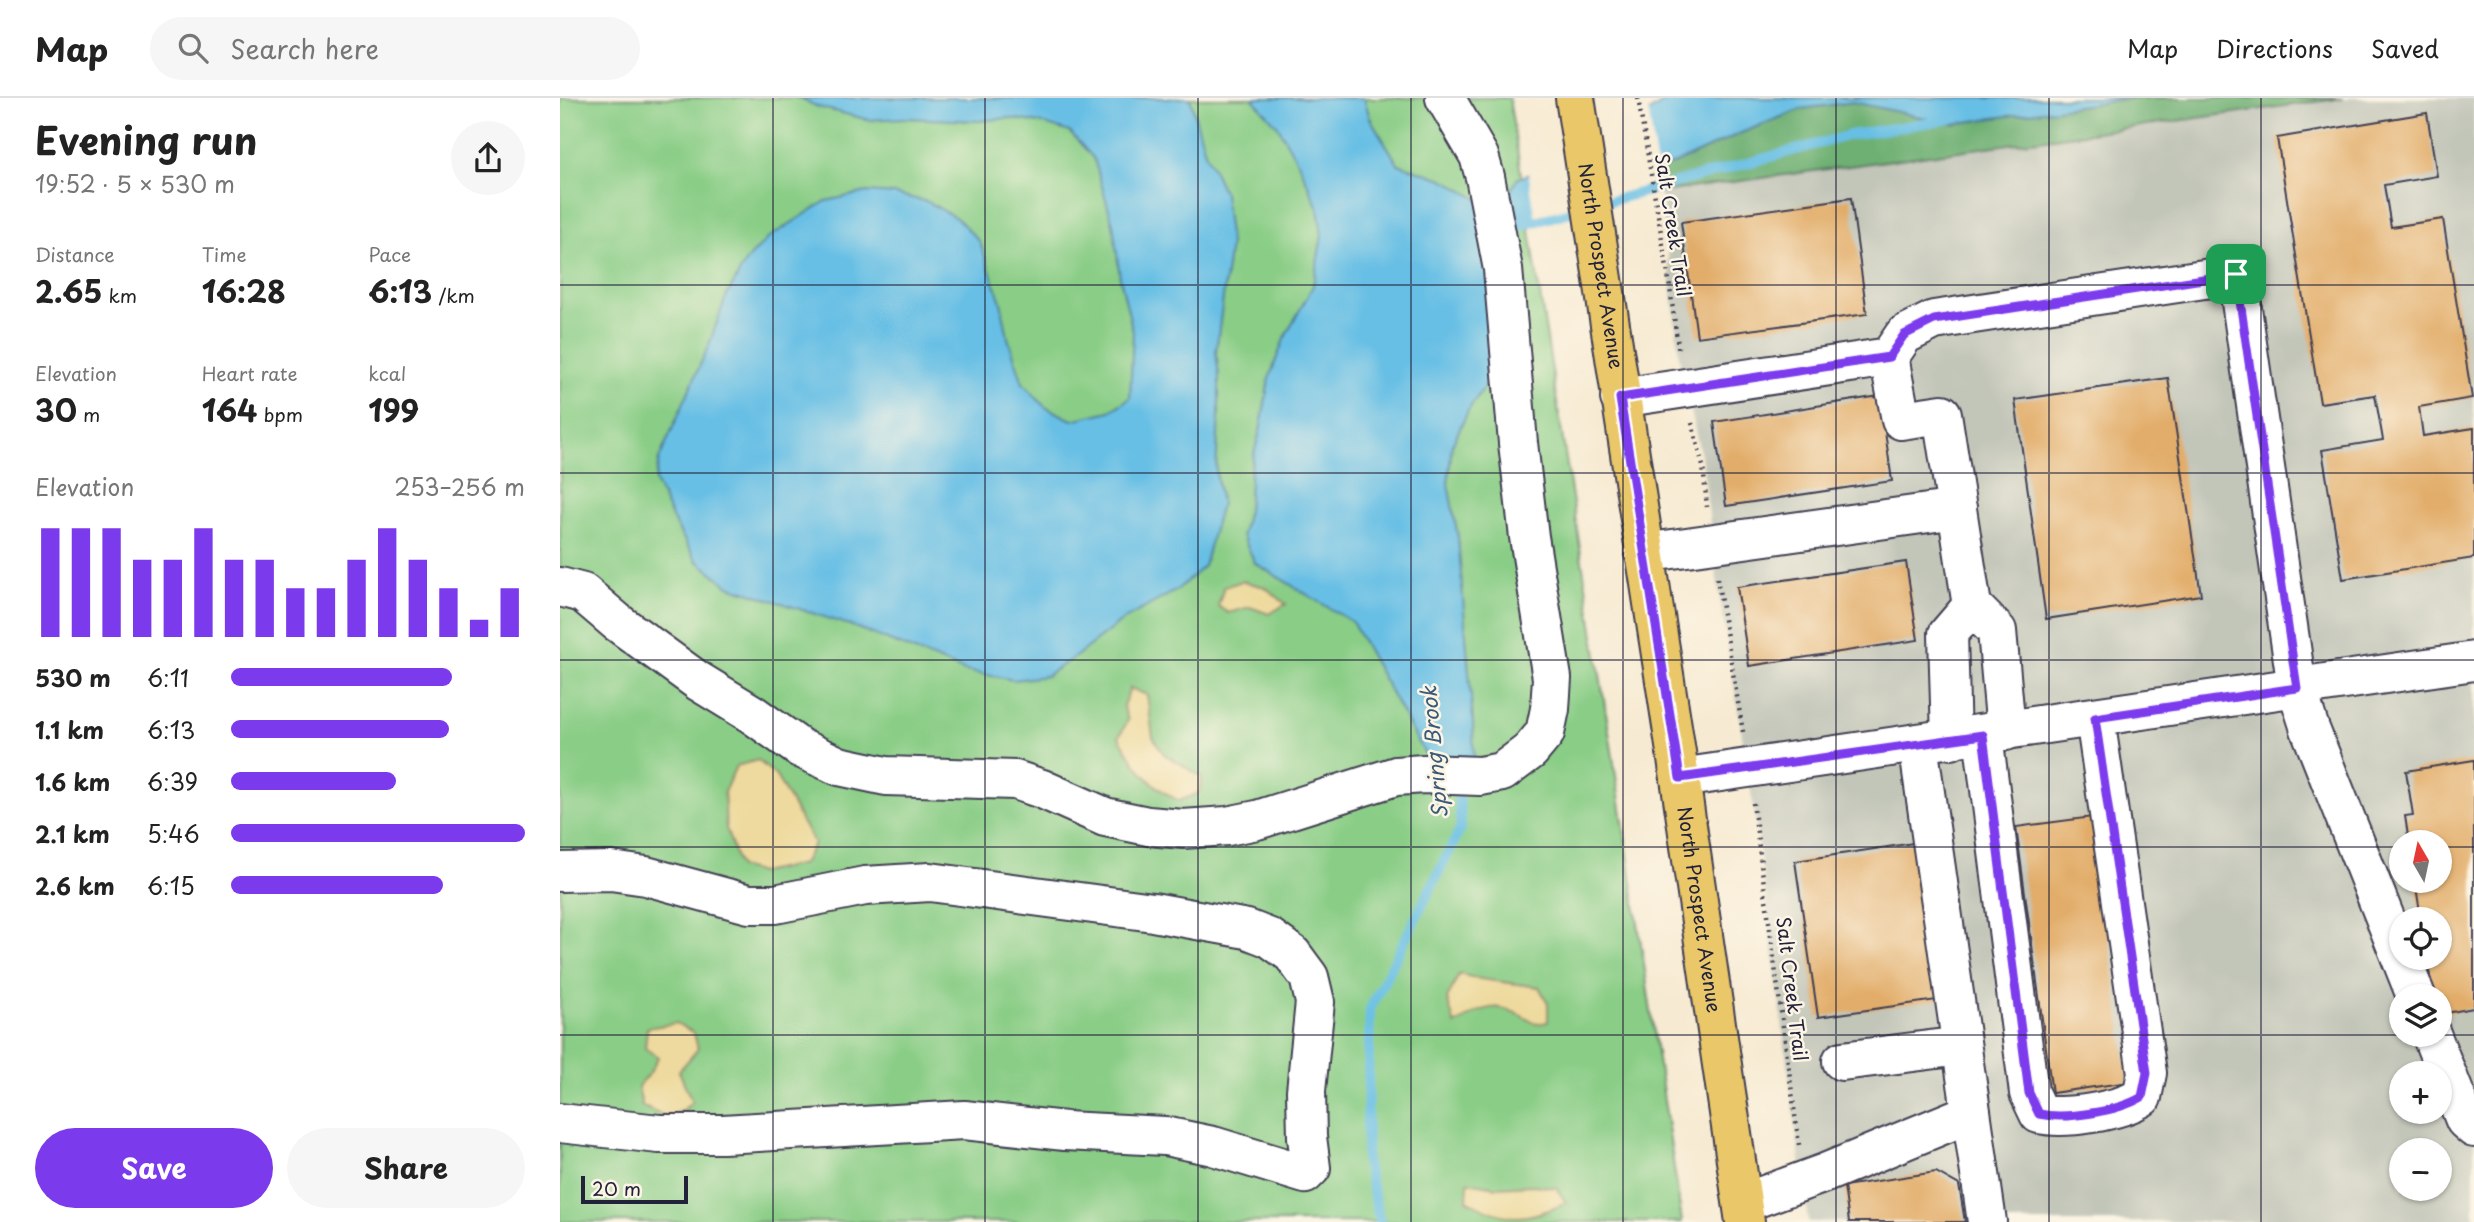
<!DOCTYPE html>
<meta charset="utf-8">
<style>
body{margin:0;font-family:"Playpen Sans",sans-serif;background:#f6f6f6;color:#222;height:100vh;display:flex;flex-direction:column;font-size:26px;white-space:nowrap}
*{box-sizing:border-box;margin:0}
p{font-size:23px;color:#767676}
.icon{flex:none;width:38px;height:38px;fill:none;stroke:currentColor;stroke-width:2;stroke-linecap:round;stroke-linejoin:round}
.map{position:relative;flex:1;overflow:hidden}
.details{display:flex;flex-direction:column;background:#fff;width:560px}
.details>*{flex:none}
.needle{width:46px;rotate:351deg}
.fabs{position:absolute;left:1829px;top:732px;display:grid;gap:14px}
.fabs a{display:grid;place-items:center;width:63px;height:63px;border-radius:50%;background:#fff;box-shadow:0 2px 5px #0004;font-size:35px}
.scale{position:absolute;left:21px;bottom:18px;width:107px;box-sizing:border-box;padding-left:7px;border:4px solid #22223b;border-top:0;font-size:19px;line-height:24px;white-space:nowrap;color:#22223b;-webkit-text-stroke:5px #fcf5e5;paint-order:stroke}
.pin{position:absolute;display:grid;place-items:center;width:60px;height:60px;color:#fff;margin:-30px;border-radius:14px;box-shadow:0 4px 10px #0006}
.round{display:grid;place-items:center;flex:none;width:74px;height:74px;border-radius:37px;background:#f6f6f6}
.overview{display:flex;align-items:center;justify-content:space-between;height:119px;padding:0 35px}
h1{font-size:38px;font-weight:700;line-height:52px}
.figures{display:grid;grid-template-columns:repeat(3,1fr);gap:10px;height:119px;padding:7px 35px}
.figures div{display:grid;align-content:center}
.figures b{font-size:30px;font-weight:700}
.figures small{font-size:19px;font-weight:400}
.figures p{font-size:19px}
.chart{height:196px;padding:14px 35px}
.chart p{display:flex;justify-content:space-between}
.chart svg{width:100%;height:126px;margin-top:7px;stroke:#7c3aed;stroke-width:6}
.action{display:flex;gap:14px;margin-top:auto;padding:14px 35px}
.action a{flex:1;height:80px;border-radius:42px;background:#7c3aed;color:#fff;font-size:28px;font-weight:700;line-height:80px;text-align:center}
.action a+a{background:#f6f6f6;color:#222}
ul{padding:0 35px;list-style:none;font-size:23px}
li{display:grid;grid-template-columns:112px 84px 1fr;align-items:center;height:52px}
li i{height:18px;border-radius:9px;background:#7c3aed}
header{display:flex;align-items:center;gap:42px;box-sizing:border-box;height:98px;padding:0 35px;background:#fff;border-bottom:2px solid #e0e0e0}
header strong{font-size:33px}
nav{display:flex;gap:38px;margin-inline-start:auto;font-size:24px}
.search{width:490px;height:63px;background:#f6f6f6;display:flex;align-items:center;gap:18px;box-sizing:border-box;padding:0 24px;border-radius:38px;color:#767676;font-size:26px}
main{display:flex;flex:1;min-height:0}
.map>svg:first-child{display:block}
</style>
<header>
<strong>Map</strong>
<div class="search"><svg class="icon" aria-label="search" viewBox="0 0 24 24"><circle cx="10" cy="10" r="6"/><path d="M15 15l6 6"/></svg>Search here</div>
<nav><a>Map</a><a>Directions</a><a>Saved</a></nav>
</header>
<main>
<section class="details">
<div class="overview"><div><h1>Evening run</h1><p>19:52 · 5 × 530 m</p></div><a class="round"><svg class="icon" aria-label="share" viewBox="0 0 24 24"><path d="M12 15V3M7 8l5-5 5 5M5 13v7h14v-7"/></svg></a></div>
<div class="figures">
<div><p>Distance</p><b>2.65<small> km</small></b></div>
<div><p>Time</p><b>16:28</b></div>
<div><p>Pace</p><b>6:13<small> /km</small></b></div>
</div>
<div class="figures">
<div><p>Elevation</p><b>30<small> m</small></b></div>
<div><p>Heart rate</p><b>164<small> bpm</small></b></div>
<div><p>kcal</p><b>199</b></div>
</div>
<div class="chart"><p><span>Elevation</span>253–256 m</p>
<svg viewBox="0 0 160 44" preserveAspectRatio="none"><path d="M5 44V6M15 44V6M25 44V6M35 44V17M45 44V17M55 44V6M65 44V17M75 44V17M85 44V27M95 44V27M105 44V17M115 44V6M125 44V17M135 44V27M145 44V38M155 44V27"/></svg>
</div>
<ul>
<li><b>530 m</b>6:11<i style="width:75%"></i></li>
<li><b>1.1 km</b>6:13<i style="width:74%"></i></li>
<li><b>1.6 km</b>6:39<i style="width:56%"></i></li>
<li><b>2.1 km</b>5:46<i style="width:100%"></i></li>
<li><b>2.6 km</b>6:15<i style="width:72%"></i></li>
</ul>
<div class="action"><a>Save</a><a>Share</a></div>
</section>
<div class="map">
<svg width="1914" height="1124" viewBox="0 0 1914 1124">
<rect width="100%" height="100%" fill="#fcf5e5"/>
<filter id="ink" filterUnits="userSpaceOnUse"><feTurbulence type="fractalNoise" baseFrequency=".0143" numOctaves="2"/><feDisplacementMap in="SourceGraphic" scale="14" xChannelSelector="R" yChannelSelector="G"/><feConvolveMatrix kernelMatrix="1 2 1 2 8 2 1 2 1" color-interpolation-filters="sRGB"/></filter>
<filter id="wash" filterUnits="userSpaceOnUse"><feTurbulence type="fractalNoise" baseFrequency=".00686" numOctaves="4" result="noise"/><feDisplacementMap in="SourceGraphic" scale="28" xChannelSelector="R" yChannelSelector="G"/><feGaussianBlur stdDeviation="1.57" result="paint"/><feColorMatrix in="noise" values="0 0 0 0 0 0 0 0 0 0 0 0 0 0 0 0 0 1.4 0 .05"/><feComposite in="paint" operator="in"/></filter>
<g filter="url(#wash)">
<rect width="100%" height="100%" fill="#f7ead2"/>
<path fill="#c2c6b9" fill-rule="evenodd" d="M1783,0h131v1124h-666l-53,-406 -39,-243 -13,-107 -24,-110 -18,-164zM1841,744h39v38h-39zM1841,821h39v38h-39zM1841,898h39v38h-39zM1841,975h39v38h-39zM1841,1052h39v38h-39z"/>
<polygon fill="#89cd86" stroke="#567860" stroke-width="2" points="0,0 949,0 1059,697 1122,1124 0,1124"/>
<polygon fill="#6eb073" stroke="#486957" stroke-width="2" points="1573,0 1783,0 1101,94 1098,73 1181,35 1241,11 1293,4 1392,26"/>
<g fill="#eeda9e" stroke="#887e6c" stroke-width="2">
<polygon points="682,483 705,489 726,506 709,516 690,509 668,515 658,508 664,489"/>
<path d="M570,590l17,7 6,42 11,17 38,23 -3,16 -20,8c-32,-17 -42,-33 -60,-64l9,-17 -5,-14z"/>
<polygon points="198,662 216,678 254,745 243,766 200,775 179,769 166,730 164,694 176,668"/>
<path d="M899,876l21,5 59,8 9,16v19l-12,2c-38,-22 -45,-22 -81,1l-8,-26z"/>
<path d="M116,925l18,10 4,16 -19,22 13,31c-19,20 -28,15 -50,4l-4,-20 12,-13 8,-16 -13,-9 2,-20z"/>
<path d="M908,1084l29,5 36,-2 24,3 9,15c-41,19 -60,19 -99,-3z"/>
</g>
<g fill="#67bfe5" stroke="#447090" stroke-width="2">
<polygon points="239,0 630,0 645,54 664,95 670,146 656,254 659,277 659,317 656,374 661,406 644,468 617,492 563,522 515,559 486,578 454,582 405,573 292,528 169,488 136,462 114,424 95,383 99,361 148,249 166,199 186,163 208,140 266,103 307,94 335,96 368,104 398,121 420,144 441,204 448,240 463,285 485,309 512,322 550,313 570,300 573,234 560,180 553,126 534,61 510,34 485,26 450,20 418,23 345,20 309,22 258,9"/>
<polygon points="692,0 804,0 810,20 838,66 883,81 920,102 945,102 958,80 1021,59 1110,0 1573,0 1392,26 1293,4 1241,11 1181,35 1098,73 959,126 944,147 927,285 909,311 892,347 888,386 898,439 913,623 914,669 872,669 792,524 695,465 682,437 688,412 691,368 701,328 709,281 724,241 753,188 762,137 758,110 740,68 717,27"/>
</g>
<polygon fill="#f7ead2" points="1088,10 1098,77 976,123 968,73 1020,56"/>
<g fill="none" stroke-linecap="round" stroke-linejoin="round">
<g stroke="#67bfe5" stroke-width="10">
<polyline points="945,132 1290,37 1390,21"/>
<polyline points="820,1124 806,1064 810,911 901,730 898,685"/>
</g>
</g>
<g id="blocks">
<g fill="#e2ad6b">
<polygon points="1867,15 1877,78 1824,87 1831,129 1883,121 1912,300 1859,309 1863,338 1914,330 1914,460 1783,481 1762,352 1823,342 1815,297 1760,305 1717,40"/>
<polygon points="1291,100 1307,216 1137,239 1121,124"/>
<polygon points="1608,280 1641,497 1486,521 1455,302"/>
<polygon points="1320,298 1332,383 1166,408 1154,324"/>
<polygon points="1346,464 1358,542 1189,568 1177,489"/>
<polygon points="1914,662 1914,910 1880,916 1880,898 1873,898 1867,859 1880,859 1880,821 1861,821 1855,782 1880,782 1880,744 1849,744 1845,718 1853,717 1846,673"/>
<polygon points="1532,719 1569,984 1492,995 1456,729"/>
<polygon points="1354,745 1377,902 1258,919 1235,763"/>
<polygon points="1376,1074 1399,1087 1405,1124 1289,1124 1284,1088"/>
</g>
</g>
</g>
<g filter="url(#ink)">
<use href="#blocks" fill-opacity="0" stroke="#424052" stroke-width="2"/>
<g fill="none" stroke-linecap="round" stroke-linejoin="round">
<g stroke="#424052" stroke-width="42">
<g id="minor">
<polyline points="1329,259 1341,322 1382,316 1397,411"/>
<polyline points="1060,300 1329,259 1344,237 1374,222 1677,176 1737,590 1750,631 1856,898"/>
<polyline points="1084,455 1397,411 1412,508 1437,533 1446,633"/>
<polyline points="0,489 23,495 57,524 138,583 192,616 240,650 279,668 326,678 455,682 482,691 545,719 588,728 623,731 667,728 697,722 836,678 864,676 920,678 942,674 970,653 985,635 990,611 992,580 969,439 958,345 943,171 925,79 919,58 885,0"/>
<path d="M1423,637l46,358 10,21c27,6 80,-3 103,-17l5,-24 -52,-355"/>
<polyline points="1391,642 1388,536 1412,508"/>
<polyline points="1358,646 1427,1124"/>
<polyline points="1120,680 1914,563"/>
<polyline points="0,774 51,773 86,778 189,806 215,806 305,788 370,784 593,814 687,831 710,840 732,856 749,879 755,904 746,993 747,1039 751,1070 745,1076 653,1048 605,1038 505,1033 404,1022 163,1036 99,1036 0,1025"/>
<polyline points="1871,936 1905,1022 1914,1030"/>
<polyline points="1282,963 1401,948"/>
<polyline points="1183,1105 1265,1075 1411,1015"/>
</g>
</g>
<g stroke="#424052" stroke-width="42">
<g id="major">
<path id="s1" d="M1015,0l105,680 65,444"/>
</g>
</g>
<g stroke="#424052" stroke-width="4.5" stroke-dasharray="2 5" stroke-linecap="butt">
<polyline points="1078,0 1108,176 1119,255"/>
<polyline points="1132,325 1143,368 1147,409"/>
<polyline points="1157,480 1183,634"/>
<polyline points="1193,705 1239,1047"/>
</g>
<use href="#minor" stroke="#fff" stroke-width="38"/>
<use href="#major" stroke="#eac769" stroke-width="38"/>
</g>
</g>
<g fill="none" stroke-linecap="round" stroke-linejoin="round" filter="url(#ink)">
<g stroke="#fff" stroke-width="14">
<path id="route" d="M1676,176l61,414 -202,30 52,355 -5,24c-23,14 -76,23 -103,17l-10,-21 -46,-358 -303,43 -60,-380 269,-41 15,-22 30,-15z"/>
</g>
<use href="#route" stroke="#7c3aed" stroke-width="9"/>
</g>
<path fill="none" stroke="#22223b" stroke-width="2" stroke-opacity="0.55" d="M213,0v1124M425,0v1124M638,0v1124M851,0v1124M1063,0v1124M1276,0v1124M1489,0v1124M1701,0v1124M0,187h1914M0,375h1914M0,562h1914M0,749h1841M1880,749h34M0,937h1914"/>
<g text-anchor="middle" stroke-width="5" stroke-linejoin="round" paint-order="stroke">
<g font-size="19" fill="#22223b" stroke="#fcf5e5">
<text transform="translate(1113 127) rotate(81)" y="7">Salt Creek Trail</text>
<text dy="7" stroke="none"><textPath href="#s1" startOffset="170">North Prospect Avenue</textPath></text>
<text dy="7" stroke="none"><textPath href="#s1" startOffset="821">North Prospect Avenue</textPath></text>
<text transform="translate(1232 891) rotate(83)" y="7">Salt Creek Trail</text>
</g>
<g font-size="21" font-style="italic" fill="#3a5976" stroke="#fcf5e5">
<text transform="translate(875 654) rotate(-95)" y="7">Spring Brook</text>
</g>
</g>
</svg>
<div class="fabs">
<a><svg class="needle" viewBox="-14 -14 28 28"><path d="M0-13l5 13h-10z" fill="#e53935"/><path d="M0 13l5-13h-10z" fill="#767676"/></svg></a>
<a><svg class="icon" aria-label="locate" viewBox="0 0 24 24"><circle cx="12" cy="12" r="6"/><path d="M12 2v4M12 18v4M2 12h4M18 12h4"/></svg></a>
<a><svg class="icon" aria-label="layers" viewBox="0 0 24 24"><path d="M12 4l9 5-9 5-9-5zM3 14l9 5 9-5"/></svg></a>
<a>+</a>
<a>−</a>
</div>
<div class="scale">20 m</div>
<div class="pin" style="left:1676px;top:176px;background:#1e9e55"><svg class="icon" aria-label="arrive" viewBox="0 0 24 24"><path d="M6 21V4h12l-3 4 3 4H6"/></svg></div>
</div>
</main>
